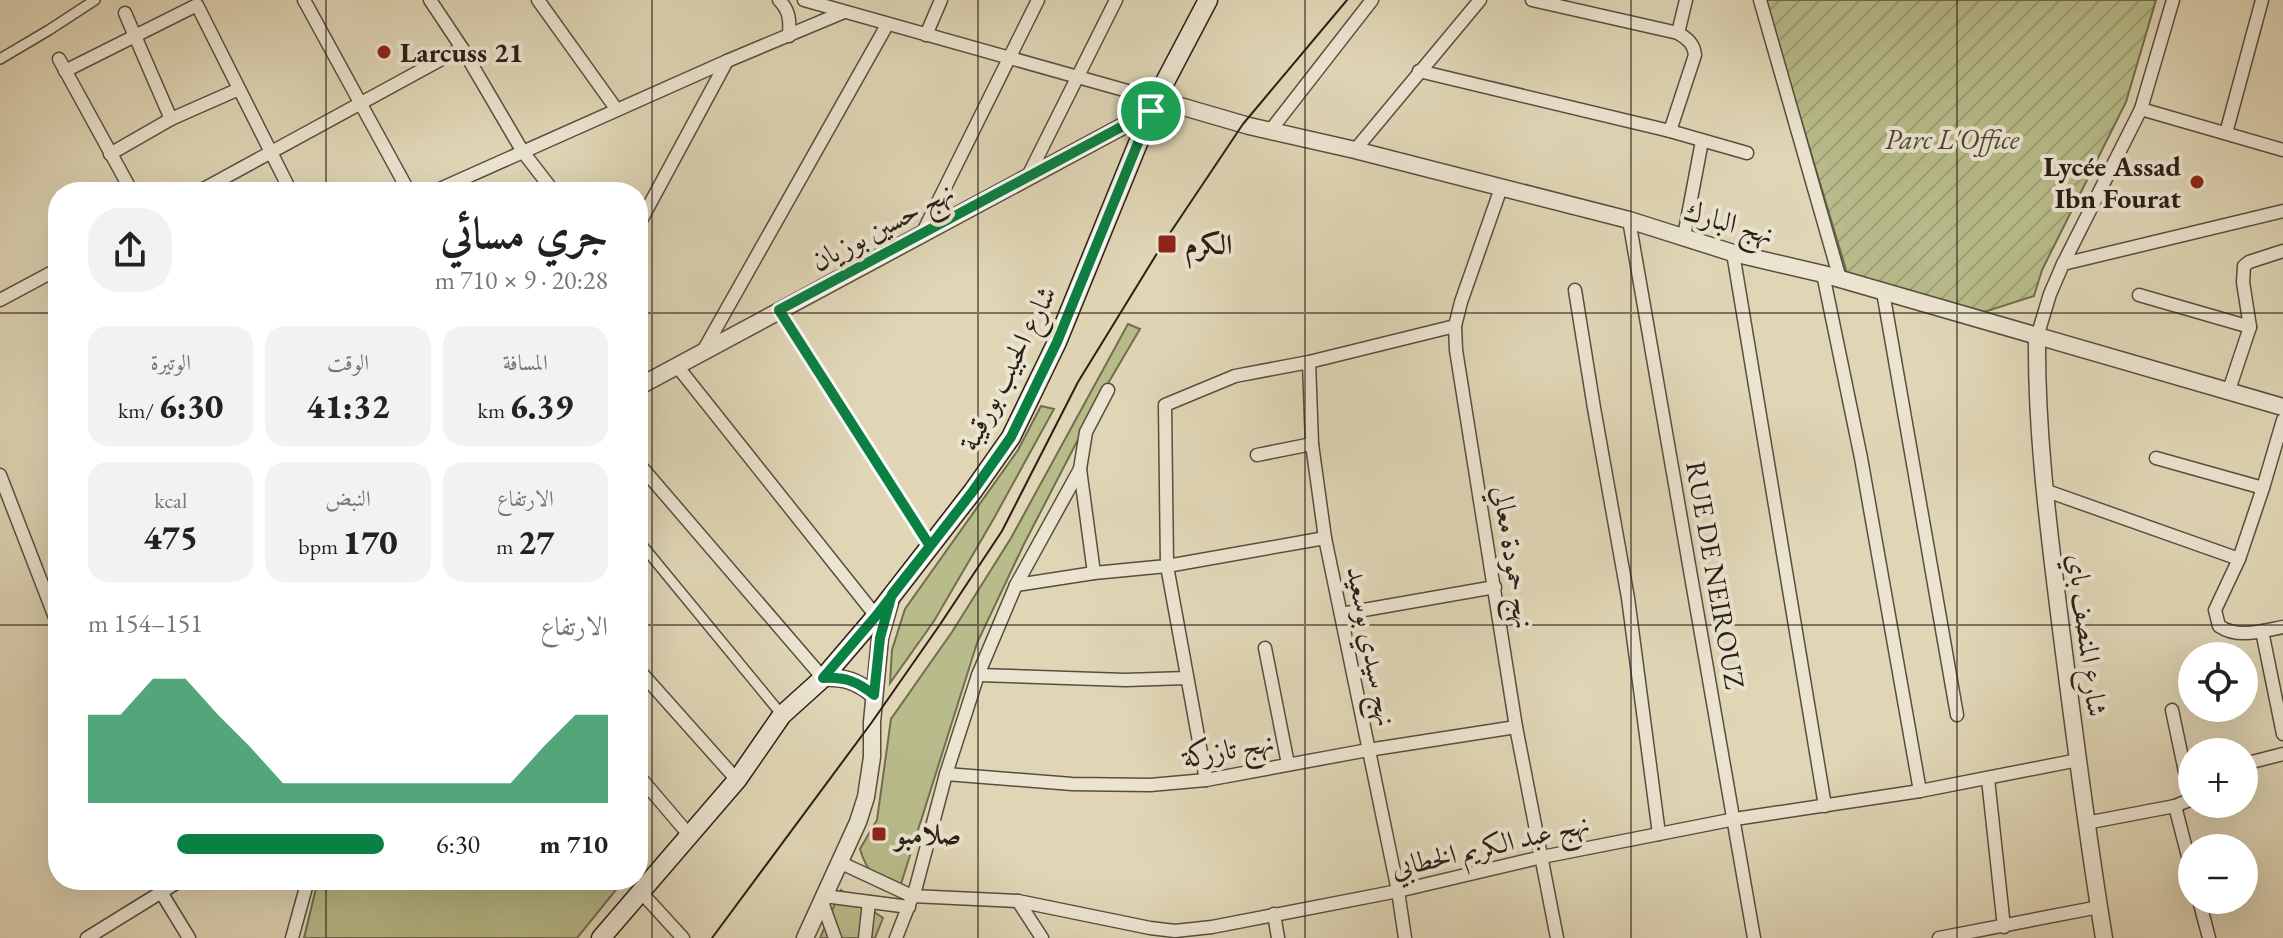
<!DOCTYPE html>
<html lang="ar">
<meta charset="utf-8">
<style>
body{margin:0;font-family:"EB Garamond",Amiri,serif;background:#f2f2f2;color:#222;direction:rtl;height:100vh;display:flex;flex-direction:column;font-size:30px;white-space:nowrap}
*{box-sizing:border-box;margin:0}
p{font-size:26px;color:#767676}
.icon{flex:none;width:44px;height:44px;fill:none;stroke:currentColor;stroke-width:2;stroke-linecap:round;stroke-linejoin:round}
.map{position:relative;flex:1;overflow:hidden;direction:ltr}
.drawer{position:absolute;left:48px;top:182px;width:600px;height:708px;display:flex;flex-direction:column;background:#fff;border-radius:32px;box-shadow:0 8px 32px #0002;direction:rtl}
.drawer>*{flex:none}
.buttons{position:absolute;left:2178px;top:642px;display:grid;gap:16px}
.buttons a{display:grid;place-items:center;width:80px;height:80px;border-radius:50%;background:#fff;box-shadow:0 8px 32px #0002;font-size:40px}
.pin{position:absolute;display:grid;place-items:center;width:68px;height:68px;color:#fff;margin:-34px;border:4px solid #fff;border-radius:50%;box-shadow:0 2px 8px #0007}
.round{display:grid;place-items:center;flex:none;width:84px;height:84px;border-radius:32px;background:#f2f2f2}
.headline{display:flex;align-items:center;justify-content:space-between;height:136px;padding:0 40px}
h1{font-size:44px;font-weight:800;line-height:60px}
.metrics{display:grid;grid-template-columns:repeat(3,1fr);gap:12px;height:136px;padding:8px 40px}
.metrics div{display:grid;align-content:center;border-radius:20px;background:#f2f2f2;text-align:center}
.metrics b{font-size:34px;font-weight:800}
.metrics small{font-size:22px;font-weight:400}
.metrics p{font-size:22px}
.chart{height:224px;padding:16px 40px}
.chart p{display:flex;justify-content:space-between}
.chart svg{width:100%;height:144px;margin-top:8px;fill:#0b8043;opacity:.7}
ul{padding:0 40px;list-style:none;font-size:26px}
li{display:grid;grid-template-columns:128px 96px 1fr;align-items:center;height:60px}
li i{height:20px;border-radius:10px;background:#0b8043}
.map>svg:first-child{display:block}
</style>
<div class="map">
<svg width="2283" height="938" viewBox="0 0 2283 938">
<defs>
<pattern id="garden-furrows" width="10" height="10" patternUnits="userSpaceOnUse" patternTransform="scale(2)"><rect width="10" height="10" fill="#b8bc8a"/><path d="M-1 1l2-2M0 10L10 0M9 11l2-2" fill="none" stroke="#9ea176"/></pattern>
</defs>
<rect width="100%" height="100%" fill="#e0d6b6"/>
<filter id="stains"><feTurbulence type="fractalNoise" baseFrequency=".0025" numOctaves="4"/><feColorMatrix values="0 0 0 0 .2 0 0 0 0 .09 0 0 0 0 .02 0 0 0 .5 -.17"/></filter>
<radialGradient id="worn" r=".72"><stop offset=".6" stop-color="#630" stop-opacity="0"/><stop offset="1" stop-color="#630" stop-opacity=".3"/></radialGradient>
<g fill="#b8bc8a" stroke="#716e50" stroke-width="2">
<path d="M1128,324l12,5 -40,68 -76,147 -47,99 -76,241c-25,-3 -34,-11 -41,-35l17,-29 14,-101 61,-87 59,-94z"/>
<polygon points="1041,406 1054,409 993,520 934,621 890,683 892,650 905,609 1018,450"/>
<polygon points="318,880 624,880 577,938 304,938"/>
<polygon points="841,890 883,918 875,938 820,938"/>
</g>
<polygon fill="url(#garden-furrows)" stroke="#716e50" stroke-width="2" points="1765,0 2156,0 2126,102 2042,270 2034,296 1981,313 1847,273"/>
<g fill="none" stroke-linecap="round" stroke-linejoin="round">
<g stroke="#584e3f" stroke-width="12">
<g id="pedestrian">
<polyline points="0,59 49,30 95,0"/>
<polyline points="638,540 782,715"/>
</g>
</g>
<g stroke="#584e3f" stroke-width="15">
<g id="minor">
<polyline points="304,0 409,192"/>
<polyline points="430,0 462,48 523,152 554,192"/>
<polyline points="538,0 617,110"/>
<path d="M779,0c11,11 11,21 10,36"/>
<polyline points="804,0 1156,99"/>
<path d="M1532,0l146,33c10,6 16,11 17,22l-25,76"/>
<polyline points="1760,0 1840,279"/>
<polyline points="125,13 171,119"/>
<polyline points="1678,33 1686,0"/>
<polyline points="926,35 941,0"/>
<polyline points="59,59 132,192"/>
<polyline points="65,71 197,5 291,192"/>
<polyline points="1419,71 1670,131 1747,153"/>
<polyline points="2141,109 2283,150"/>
<polyline points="1270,131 1372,0"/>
<polyline points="2226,133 2262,0"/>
<polyline points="1355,150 1480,0"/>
<polyline points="110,154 171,119 239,89"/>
<polyline points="1027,178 1116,0"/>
<polyline points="1501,188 1461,302 1455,326 1456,350 1516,727 1557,938"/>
<polyline points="198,192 462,48"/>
<polyline points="433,192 727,61 844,12"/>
<polyline points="1629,220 1754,938"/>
<polyline points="638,226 727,61"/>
<polyline points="922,234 1038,0"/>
<polyline points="1684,236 1702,141"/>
<polyline points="1733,253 1825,806"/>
<polyline points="2063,264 2283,211"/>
<polyline points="1823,274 1861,458 1920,791"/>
<polyline points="1575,290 1594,408 1628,598 1659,834"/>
<polyline points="1883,292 1957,715"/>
<polyline points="2139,295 2250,327"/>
<polyline points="0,300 58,269"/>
<polyline points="779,310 930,546"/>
<polyline points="2037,337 2050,294 2063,264 2141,109 2173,0"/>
<polyline points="702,353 887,25"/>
<polyline points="1309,362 1312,444 1325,538 1398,891 1405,938"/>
<polyline points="677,366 876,616"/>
<polyline points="2228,393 2250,327 2243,282 2244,266 2249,262 2283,251"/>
<path d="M2283,420l-20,68 -24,71 -24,51 4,16c19,13 43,5 64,1"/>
<polyline points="1257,455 1312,444"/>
<polyline points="2156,458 2263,488"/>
<polyline points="638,463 823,678"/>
<polyline points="1080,469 1094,573"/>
<polyline points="0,475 58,625"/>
<polyline points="2044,490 2239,559"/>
<polyline points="1016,585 1094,573 1167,566 1165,405 1235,376 1309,362 1455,326"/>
<polyline points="1341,614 1495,587"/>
<polyline points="2262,631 2283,734"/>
<polyline points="1265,648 1288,764"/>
<polyline points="638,669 737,780"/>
<polyline points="978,675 1125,680 1187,678"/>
<polyline points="2172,710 2191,800"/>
<polyline points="2244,764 2283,754"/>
<polyline points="946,774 1072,784 1150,785 1206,780 1368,750 1516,727"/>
<polyline points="638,775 690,836"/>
<polyline points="1988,779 2004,927"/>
<polyline points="1206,780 1167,566 1325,538"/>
<polyline points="2175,806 2192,872"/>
<polyline points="2086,823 2175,806 2192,799"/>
<polyline points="839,862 912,896 1018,901 1150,928 1175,931 1212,927 1398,891 1542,857 1659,834 1735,819 1920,791 2078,760"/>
<polyline points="156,880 161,892 189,938"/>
<polyline points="640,891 683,938"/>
<polyline points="824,896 909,907"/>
<polyline points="2199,900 2209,938"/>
<polyline points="1018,901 1042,938"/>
<polyline points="822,902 835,938"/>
<polyline points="1274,914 1278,938"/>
<polyline points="87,938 181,880"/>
<polyline points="292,938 308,880"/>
<polyline points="865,938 869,902"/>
<polyline points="896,938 916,887 946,774 978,675 1016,585 1080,469 1086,432 1108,390"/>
<polyline points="1939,938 2099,907"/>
</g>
</g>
<g stroke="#584e3f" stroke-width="19">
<g id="tertiary">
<polyline points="1156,99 1249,126 1355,150 1629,220 1733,253 1823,274 2283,407"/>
<path d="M2037,337c-1,98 12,195 24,292 13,103 26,206 43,309"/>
<polyline points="638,387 1151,111"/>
<path d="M823,678c22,-1 34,3 51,17"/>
<polyline points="805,938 858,822 866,797 872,757 872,722 880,638 890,603"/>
</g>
</g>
<g stroke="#2a2017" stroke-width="21">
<polyline id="secondary" points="601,938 737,780 782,715 823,678 876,616 973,491 1011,437 1057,342 1156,99 1208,0"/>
</g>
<use href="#pedestrian" stroke="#ebe4d0" stroke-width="9"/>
<use href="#minor" stroke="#ebe4d0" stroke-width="12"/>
<use href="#tertiary" stroke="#ebe4d0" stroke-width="16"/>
<use href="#secondary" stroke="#ebe4d0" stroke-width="18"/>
<polyline stroke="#2a2017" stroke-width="2" points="712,938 872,722 939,626 1002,531 1078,382 1164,242 1243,124 1347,0"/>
</g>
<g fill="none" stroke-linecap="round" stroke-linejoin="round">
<g stroke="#fff" stroke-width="16">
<path id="route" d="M1151,111l-94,231 -46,95 -38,54 -97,125 -53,62c22,-1 34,3 51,17l6,-57 12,-44 38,-48 -151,-236 372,-199"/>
</g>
<use href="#route" stroke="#0b8043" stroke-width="10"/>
</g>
<path fill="none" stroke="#2a2017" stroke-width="2" stroke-opacity="0.55" d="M326,0v192M652,0v938M978,0v938M1305,0v938M1631,0v938M1957,0v938M0,313h58M638,313h1645M0,625h58M638,625h1645M326,880v58"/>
<g fill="#8f2418" stroke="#ebe4d0" stroke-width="3">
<circle cx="384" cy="52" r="8"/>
<circle cx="2197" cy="182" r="8"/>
<rect x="1157" y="234" width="20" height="20" rx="4"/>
<rect x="871" y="826" width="16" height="16" rx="4"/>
</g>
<g text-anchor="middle" stroke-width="8" stroke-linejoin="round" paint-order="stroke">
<g font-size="28" font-weight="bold" fill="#2a2017" stroke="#ebe4d0" text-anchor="start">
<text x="400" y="62">Larcuss 21</text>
<text x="2181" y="176" text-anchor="end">Lycée Assad<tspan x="2181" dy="32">Ibn Fourat</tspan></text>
<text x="1185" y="254">الكرم</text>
<text x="895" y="844">صلامبو</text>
</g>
<g font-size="28" font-style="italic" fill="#4e4734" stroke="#ebe4d0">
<text x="1952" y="149">Parc L'Office</text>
</g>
<g font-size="28" fill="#2a2017" stroke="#ebe4d0">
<text transform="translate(1729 222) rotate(16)" y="10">نهج البارك</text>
<text transform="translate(882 226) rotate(-28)" y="10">نهج حسين بوزيان</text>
<text transform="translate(1007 368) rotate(-63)" y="10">شارع الحبيب بورقيبة</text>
<text transform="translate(1514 557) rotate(81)" y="10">نهج حمودة معالي</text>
<text transform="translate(1716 575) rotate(80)" y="10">RUE DE NEIROUZ</text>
<text transform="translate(2088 635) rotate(83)" y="10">شارع المنصف باي</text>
<text transform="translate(1372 646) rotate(79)" y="10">نهج سيدي بوسعيد</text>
<text transform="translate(1228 749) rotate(-10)" y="10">نهج تازركة</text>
<text transform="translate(1490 845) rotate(-13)" y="10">نهج عبد الكريم الخطابي</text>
</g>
</g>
<rect width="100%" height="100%" filter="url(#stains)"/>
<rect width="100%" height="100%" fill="url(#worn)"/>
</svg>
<div class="buttons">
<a><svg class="icon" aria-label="locate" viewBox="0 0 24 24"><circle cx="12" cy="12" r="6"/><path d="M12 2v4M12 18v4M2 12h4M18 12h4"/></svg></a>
<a>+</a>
<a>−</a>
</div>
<div class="pin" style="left:1151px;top:111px;background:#1e9e55"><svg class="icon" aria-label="arrive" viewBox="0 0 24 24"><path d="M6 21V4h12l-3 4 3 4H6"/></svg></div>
<section class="drawer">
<div class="headline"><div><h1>جري مسائي</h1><p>20:28 · 9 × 710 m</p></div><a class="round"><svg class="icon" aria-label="share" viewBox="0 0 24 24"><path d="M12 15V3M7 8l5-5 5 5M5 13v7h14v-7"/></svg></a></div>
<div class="metrics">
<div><p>المسافة</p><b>6.39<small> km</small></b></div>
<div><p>الوقت</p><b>41:32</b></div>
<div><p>الوتيرة</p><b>6:30<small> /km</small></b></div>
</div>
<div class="metrics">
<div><p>الارتفاع</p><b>27<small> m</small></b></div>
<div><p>النبض</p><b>170<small> bpm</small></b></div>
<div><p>kcal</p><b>475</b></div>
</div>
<div class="chart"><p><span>الارتفاع</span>151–154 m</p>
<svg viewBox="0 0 160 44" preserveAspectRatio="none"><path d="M0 44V17L10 17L20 6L30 6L40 17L50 27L60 38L70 38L80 38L90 38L100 38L110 38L120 38L130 38L140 27L150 17L160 17V44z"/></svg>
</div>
<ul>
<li><b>710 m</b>6:30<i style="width:70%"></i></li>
</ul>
</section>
</div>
